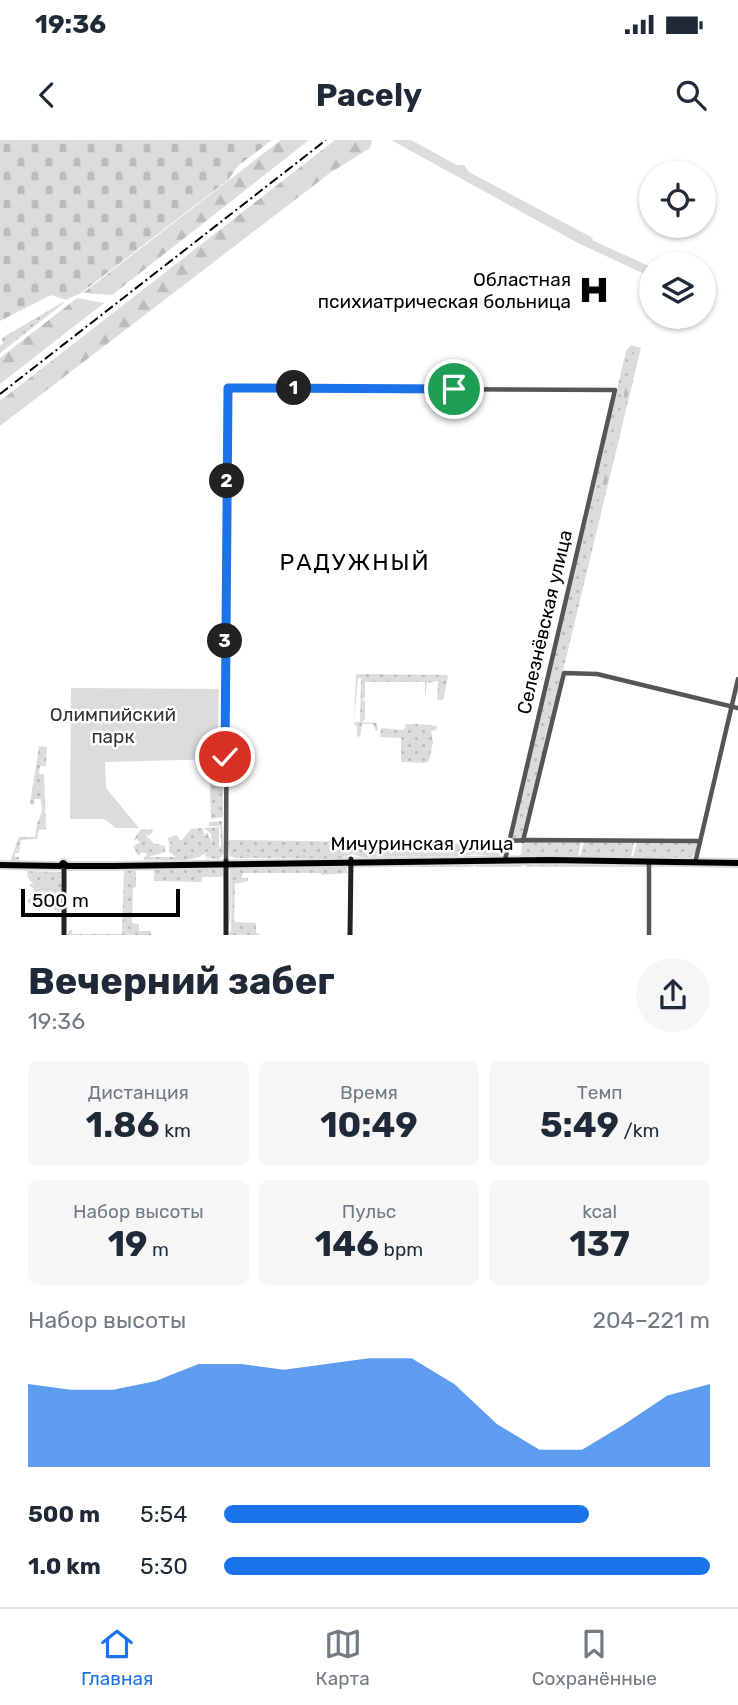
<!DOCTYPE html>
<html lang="ru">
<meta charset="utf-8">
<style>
body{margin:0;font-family:Rubik,sans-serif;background:#f6f6f7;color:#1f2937;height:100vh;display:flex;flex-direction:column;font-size:26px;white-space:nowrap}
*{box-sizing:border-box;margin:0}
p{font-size:23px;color:#747a83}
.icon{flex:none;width:38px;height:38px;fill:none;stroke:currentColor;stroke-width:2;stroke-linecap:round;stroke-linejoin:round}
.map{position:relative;height:795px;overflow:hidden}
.sheet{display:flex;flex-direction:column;background:#fff;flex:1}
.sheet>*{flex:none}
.fabs{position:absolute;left:639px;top:21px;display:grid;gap:14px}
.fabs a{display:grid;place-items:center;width:77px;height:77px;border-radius:50%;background:#fff;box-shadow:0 2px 5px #0004;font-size:35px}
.scale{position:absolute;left:21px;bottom:18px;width:159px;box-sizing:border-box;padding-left:7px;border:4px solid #000;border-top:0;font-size:19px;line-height:24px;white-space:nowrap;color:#000;-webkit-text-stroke:5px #fff;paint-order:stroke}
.pin{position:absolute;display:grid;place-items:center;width:60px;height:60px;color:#fff;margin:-30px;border:4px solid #fff;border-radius:50%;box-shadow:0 2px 7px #0007}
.km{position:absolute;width:35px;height:35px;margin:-18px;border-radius:50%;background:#222;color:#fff;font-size:19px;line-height:35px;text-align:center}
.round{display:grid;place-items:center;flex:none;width:74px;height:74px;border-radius:37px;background:#f6f6f7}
.headline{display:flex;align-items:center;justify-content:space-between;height:119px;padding:0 28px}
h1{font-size:38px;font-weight:700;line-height:52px}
.stats{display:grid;grid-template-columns:repeat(3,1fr);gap:10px;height:119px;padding:7px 28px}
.stats div{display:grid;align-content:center;border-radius:10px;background:#f6f6f7;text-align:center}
.stats b{font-size:35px;font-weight:700}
.stats small{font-size:19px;font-weight:400}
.stats p{font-size:19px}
.chart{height:196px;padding:14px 28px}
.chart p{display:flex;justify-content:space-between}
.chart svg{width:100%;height:126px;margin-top:7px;fill:#1a73e8;opacity:.7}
ul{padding:0 28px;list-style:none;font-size:23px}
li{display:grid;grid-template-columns:112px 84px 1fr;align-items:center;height:52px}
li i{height:18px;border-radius:9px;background:#1a73e8}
.status{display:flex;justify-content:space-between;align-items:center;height:49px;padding:0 35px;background:#fff;direction:ltr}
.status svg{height:19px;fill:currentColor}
header{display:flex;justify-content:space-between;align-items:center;height:91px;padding:0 28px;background:#fff;font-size:32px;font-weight:700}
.tab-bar{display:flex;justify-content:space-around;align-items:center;height:98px;border-top:2px solid #e0e1e3;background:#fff;font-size:19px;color:#747a83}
.tab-bar a{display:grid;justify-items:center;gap:4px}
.tab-bar .active{color:#1a73e8}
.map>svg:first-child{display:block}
</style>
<div class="status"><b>19:36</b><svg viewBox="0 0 49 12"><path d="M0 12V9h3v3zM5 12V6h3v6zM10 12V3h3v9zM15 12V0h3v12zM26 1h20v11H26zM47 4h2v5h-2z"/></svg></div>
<header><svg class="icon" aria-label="back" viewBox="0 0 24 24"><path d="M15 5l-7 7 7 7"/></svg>Pacely<svg class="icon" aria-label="search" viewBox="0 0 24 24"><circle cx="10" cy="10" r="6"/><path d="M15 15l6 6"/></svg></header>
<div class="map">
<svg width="738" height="795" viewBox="0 0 738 795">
<defs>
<pattern id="grass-dots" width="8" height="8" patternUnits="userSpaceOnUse" patternTransform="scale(1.75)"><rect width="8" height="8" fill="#dcdcdc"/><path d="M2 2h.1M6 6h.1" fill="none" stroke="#bbb" stroke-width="1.8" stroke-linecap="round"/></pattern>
<pattern id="forest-firs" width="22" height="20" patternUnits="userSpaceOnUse" patternTransform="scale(1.75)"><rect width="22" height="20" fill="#dcdcdc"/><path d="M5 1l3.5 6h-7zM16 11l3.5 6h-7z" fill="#bbb"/></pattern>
<pattern id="cemetery-stones" width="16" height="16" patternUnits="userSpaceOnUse" patternTransform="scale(1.75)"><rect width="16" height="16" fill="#dcdcdc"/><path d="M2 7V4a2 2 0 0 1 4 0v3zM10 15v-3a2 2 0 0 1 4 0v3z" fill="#bbb"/></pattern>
</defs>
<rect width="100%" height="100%" fill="#fff"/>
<g fill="url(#grass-dots)">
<polygon points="63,162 64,163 0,213 0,206 3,203 2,198"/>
<polygon points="631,205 641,208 522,700 511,699 626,211"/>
<polygon points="356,534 447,535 448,537 443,560 437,560 438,541 427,543 425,558 425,542 365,542 365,558 362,559 365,561 365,580 361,582 377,583 378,590 376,591 373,584 362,584 360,597 357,596 357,586 354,585 355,582 360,582 361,538 358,538 354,580"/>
<polygon points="406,584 419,584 419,588 420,584 437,586 436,590 431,591 433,602 429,621 426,623 401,622 401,598 380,597 381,588 404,590"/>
<polygon points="39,606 47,607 46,626 40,626 39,634 44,634 46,689 39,690 37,699 21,700 19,713 15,713 15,717 19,717 19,722 10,722 19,697 35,697 37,684 42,671 41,659 35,659 34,665 30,664"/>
<polygon points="223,622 223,677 211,679 209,623"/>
<path d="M222,681l2,32 -5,6 -15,-1 7,-1 -7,-1 7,-8c-14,18 -46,10 -68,12l4,-6 -5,-2 -4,4 -5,-10 7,-3 -3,-4 -4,2 7,-11 12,-1 1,3 -5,4 -3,-4 2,5 -2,2 3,-2 5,6 12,3v6l-17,5h28l-7,-5v-6l10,-5 -10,4 -1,-7 8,-3 5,6 10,-12 11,-1 3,7h-4l4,1 2,-4 5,11 -1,-9 -7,-6 15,-1v20l-7,7 9,-8 -1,-20h-11v-4z"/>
<polygon points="231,700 505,704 506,705 505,712 498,717 472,714 464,716 361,717 352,714 342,718 235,718 229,715 228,701"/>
<polygon points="529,701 581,702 578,717 520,717 523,702"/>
<polygon points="584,702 633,702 634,703 631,717 580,717"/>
<polygon points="637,702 697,703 695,714 691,717 633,717"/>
<polygon points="504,723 647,723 648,727 527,727 524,725 520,727 476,727 476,725 472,727 420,727 420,725"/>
<polygon points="345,725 349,736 347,733 321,735 321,733 243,733 242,738 248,738 248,741 235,744 234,782 256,783 256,793 261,795 229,795 230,790 231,792 232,730 230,784 229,780 230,728"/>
<polygon points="154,728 223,728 224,739 222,735 221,737 202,737 202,742 154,741"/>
<polygon points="136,729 136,747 133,748 132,783 139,784 139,791 151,791 151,795 67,795 70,790 72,790 72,794 122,794 124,730"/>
<polygon points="27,731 61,732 61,739 59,740 61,740 62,766 59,772 56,771 56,766 54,771 54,769 47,767 36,749 35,750 27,742 35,747 28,738"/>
</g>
<g fill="url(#forest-firs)">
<polygon points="281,0 309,0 112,155 83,153"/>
<polygon points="335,0 372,0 370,8 330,33 0,286 0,261"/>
<polygon points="77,158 104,163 0,244 0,218"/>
<polygon points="635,208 639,208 596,391 592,389"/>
</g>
<polygon fill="url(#cemetery-stones)" points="0,0 272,0 238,26 228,40 81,153 66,160 51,155 0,181"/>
<g fill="#dcdcdc">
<polygon points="391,0 411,0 457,25 464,25 469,32 593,98 592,100 651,127 651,137 578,103"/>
<polygon points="71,548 223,549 223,619 105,622 106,648 139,688 116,688 104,679 70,679"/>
<polygon points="57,741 56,771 50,767 36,768 36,764 31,765 27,761 32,756 34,758 33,755 35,742"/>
</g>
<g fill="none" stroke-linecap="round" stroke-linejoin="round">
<g stroke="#dbdbdb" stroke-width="10">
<polyline id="primary" points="0,725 60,726 63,723 67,726 112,726 549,720 738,723"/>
</g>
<g stroke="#555" stroke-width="4.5">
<polyline points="509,701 529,700 698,701"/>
<polyline points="523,701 564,533 597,534 738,568"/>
<polyline points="696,719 738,539"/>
<polyline points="226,721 228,248 615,250 505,720"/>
<polyline points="649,795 649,722"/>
</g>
<g stroke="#222" stroke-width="5">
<polyline points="64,729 64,795"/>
<polyline points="226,795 226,721"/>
<polyline points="350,795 351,719"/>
</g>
<use href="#primary" stroke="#000" stroke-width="6"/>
<polyline stroke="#000" stroke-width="2" stroke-dasharray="10 3.5 2 3.5" stroke-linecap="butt" points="0,254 326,0"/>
</g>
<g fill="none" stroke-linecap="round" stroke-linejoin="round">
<g stroke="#fff" stroke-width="14">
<polyline id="route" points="225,617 228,248 454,249"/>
</g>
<use href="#route" stroke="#1a73e8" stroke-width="9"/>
</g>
<defs>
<g id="hospital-bare" transform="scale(2.415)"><path d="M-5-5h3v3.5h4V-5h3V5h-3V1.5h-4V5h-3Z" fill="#000" stroke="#fff" stroke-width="2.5" paint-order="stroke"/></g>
</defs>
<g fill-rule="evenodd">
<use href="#hospital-bare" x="594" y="150"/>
</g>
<g text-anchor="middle" stroke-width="5" stroke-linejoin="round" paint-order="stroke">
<g font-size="19" fill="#000" stroke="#fff" text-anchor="end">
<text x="571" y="146">Областная<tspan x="571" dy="22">психиатрическая больница</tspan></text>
</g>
<g font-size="19" fill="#000" stroke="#fff">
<text transform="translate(544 482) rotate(-77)" y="7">Селезнёвская улица</text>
<text x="422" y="710">Мичуринская улица</text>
</g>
<g font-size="19" fill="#333" stroke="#fff">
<text x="113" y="581">Олимпийский<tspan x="113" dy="22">парк</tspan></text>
</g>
<g font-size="23" letter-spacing="2" fill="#000" stroke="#fff">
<text x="355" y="430">РАДУЖНЫЙ</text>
</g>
</g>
</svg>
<div class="fabs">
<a><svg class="icon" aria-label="locate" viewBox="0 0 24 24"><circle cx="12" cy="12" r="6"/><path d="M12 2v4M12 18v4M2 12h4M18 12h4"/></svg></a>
<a><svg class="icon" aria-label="layers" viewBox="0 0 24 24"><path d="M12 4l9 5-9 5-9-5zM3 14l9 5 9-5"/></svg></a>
</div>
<div class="scale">500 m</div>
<div class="pin" style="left:454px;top:249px;background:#1e9e55"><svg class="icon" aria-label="arrive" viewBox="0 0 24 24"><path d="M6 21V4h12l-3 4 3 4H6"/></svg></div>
<div class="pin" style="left:225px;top:617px;background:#d93025"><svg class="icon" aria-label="check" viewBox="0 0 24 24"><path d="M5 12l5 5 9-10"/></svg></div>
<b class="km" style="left:294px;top:248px">1</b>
<b class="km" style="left:227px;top:341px">2</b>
<b class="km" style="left:225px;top:501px">3</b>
</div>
<section class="sheet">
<div class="headline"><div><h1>Вечерний забег</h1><p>19:36</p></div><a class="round"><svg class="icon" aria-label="share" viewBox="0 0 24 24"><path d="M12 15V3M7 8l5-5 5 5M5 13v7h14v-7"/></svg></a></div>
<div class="stats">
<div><p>Дистанция</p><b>1.86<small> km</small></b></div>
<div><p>Время</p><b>10:49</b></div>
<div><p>Темп</p><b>5:49<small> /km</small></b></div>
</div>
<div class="stats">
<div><p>Набор высоты</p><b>19<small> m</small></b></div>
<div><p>Пульс</p><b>146<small> bpm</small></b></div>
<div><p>kcal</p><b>137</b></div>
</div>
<div class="chart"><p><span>Набор высоты</span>204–221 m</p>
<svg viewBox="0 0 160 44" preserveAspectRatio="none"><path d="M0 44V15L10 17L20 17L30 14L40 8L50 8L60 10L70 8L80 6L90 6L100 15L110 29L120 38L130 38L140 29L150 19L160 15V44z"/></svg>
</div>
<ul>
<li><b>500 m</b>5:54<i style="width:75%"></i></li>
<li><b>1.0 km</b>5:30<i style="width:100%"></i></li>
</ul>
</section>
<nav class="tab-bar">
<a class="active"><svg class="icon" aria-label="home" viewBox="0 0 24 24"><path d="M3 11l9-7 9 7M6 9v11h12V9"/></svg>Главная</a>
<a><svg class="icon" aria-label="map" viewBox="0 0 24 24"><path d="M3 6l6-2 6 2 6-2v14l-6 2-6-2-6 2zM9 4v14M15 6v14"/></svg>Карта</a>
<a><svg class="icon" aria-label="saved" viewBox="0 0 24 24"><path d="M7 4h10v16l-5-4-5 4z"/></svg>Сохранённые</a>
</nav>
